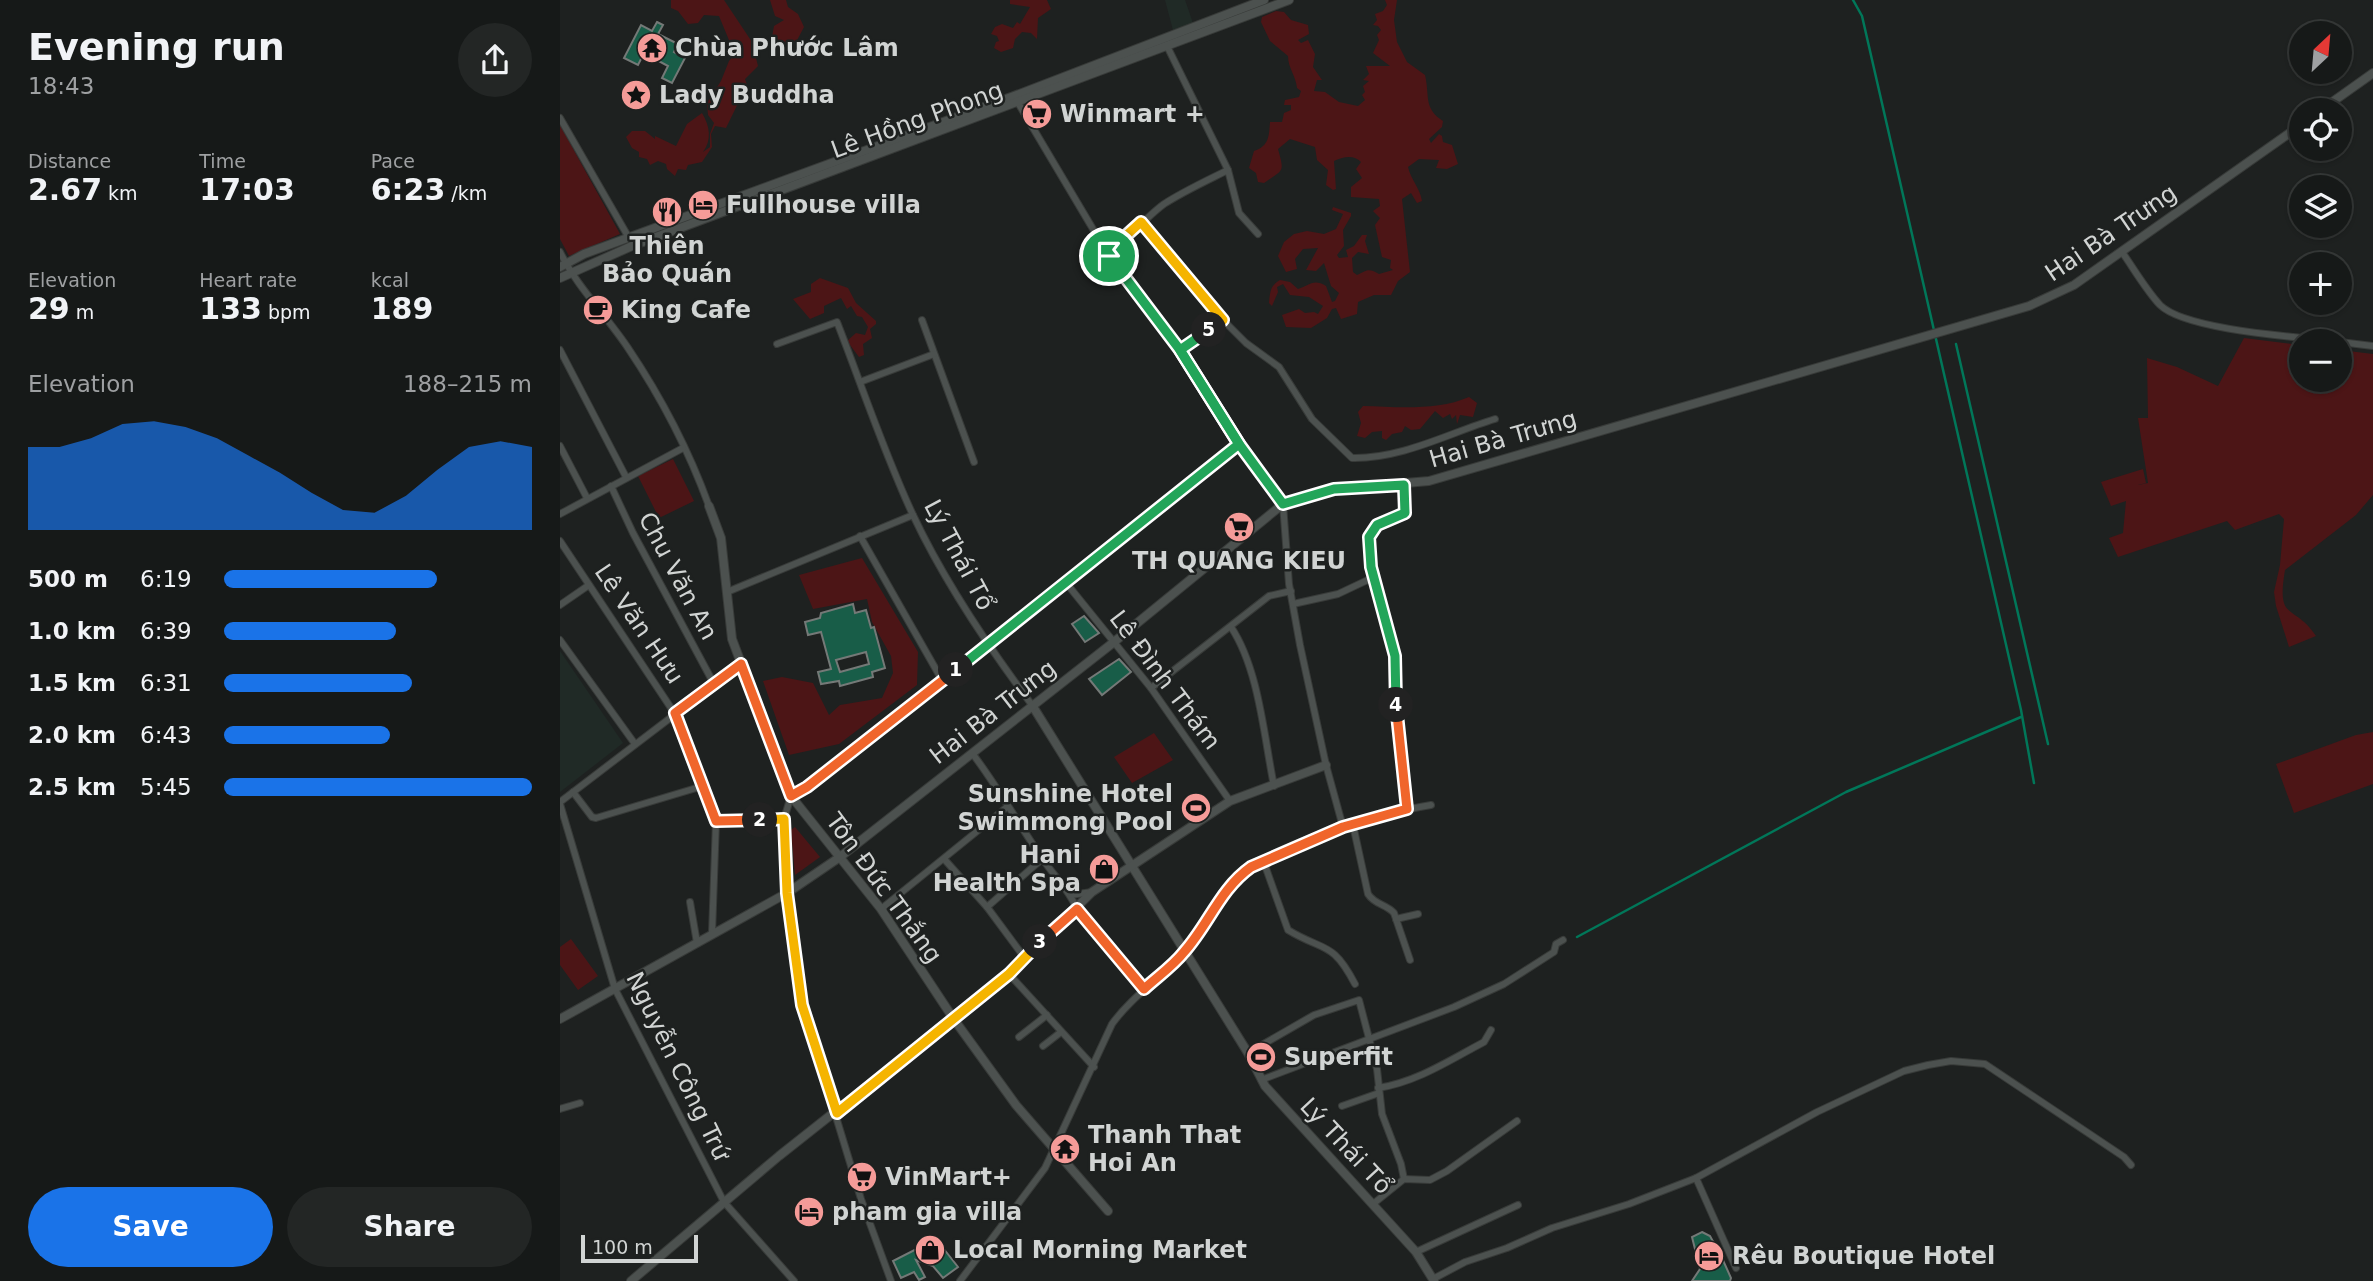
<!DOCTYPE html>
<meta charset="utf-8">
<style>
body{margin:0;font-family:"DejaVu Sans",sans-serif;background:#232625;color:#f1f3f6;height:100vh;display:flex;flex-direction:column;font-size:26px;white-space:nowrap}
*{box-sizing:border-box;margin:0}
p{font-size:23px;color:#9ea0a2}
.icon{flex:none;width:38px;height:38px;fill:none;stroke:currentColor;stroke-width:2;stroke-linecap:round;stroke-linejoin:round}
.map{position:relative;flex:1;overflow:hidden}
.drawer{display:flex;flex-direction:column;background:#161918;width:560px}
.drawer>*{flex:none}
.needle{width:46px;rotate:26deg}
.fabs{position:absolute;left:1729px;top:21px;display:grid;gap:14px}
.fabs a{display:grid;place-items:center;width:63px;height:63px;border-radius:50%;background:#161918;box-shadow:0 2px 5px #0004,0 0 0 2px #353837;font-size:35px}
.scale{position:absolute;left:21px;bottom:18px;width:117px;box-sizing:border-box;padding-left:7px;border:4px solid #d1d4d3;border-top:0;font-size:19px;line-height:24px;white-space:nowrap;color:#d1d4d3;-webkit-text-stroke:5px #1e2120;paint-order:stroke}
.pin{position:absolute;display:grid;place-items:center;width:60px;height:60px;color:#fff;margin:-30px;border:4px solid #fff;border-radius:50%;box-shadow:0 2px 7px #0007}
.km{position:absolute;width:35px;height:35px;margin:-18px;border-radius:50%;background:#222;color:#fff;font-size:19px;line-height:35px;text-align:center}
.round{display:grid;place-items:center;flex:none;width:74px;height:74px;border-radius:37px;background:#232625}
.headline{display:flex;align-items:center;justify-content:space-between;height:119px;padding:0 28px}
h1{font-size:38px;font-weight:700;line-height:52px}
.stats{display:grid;grid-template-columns:repeat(3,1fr);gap:10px;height:119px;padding:7px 28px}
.stats div{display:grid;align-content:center}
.stats b{font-size:30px;font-weight:700}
.stats small{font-size:19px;font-weight:400}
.stats p{font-size:19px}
.chart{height:196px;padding:14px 28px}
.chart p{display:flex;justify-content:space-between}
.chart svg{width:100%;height:126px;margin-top:7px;fill:#1a73e8;opacity:.7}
.cta{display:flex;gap:14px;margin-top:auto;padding:14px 28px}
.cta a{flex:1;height:80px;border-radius:42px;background:#1a73e8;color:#fff;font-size:28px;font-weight:700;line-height:80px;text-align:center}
.cta a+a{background:#232625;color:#f1f3f6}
ul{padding:0 28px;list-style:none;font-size:23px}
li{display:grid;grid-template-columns:112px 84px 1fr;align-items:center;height:52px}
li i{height:18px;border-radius:9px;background:#1a73e8}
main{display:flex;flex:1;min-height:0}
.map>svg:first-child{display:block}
</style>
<main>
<section class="drawer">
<div class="headline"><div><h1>Evening run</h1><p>18:43</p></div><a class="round"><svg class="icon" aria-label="share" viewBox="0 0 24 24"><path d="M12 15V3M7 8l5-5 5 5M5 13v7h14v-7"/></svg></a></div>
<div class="stats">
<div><p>Distance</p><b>2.67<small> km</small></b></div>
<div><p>Time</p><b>17:03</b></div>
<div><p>Pace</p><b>6:23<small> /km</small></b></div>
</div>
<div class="stats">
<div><p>Elevation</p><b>29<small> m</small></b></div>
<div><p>Heart rate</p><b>133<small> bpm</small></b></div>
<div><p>kcal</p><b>189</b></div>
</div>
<div class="chart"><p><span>Elevation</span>188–215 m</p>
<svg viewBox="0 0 160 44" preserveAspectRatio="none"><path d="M0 44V15L10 15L20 12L30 7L40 6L50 8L60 12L70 18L80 24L90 31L100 37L110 38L120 32L130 23L140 15L150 13L160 15V44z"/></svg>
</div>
<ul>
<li><b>500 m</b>6:19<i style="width:69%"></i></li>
<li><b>1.0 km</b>6:39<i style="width:56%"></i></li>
<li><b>1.5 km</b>6:31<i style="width:61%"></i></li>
<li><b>2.0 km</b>6:43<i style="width:54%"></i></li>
<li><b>2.5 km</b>5:45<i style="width:100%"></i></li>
</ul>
<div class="cta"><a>Save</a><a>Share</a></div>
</section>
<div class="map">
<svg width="1813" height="1281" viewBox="0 0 1813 1281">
<rect width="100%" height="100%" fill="#1e2120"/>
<g fill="#202a26">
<polygon points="605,0 625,0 633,23 613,30"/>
<polygon points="0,651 63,743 0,792"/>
</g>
<g fill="#4c1516">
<path d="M111,0h53l28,42 6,24 -13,13 2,6 -21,43 -11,-2 -4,8 1,13 -10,15 -14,3 -2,5 -8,-1 -3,7 -8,-7 -1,-5 -8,-3 -8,4 -3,-6 -8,-2v-5l-7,-4 -6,-11 6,-6h13l10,8v-3l21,10 11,-22 15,-11c8,13 10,27 1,39l7,-5v-13l4,-11 -6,-8 -1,-12 14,-22 8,-20 12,-14 -10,-2 -12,-29 -15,-1 -6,8 -10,1 -10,-13 -7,-3z"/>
<polygon points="210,0 226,0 228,7 238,14 244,27 234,46 222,46 212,37 214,26 224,20 215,16"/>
<polygon points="450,0 487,0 491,9 478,18 477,39 471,33 462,32 455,39 453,48 441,52 434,48 436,42 439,41 437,36 431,34 435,27 442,24 453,28 457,22 460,24 470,7 450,4"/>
<path d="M825,0h12l-3,20 3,22 10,20 18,13c5,21 -2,33 18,46l-1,6 -13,12 2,4 8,-9 3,2 1,6 9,3 6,19 -11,5 -11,-1 3,-8 -20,-1 -11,8c3,13 12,21 14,34l-5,2 -6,-10 -9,6 8,73 -12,9 -7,14h-17l-16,7 -1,12 -16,5 -5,-11 -4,1 -5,9 -16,10 -25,-1 -4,-12 17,-6 6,4 9,-1 4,2 5,-8 -14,-9 -19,-2 -7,-11 -6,3 1,5 -6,14 -3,-3c1,-11 1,-17 11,-23l10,2 8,7c11,-3 15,-11 28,-3l6,16 3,-1 4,-8 -8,-7 -7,-23 -8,8 -10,-1 12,-22 -15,1 -8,10 2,10 -11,3 -8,-16 6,-14 10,-8 13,-3 17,3 12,-5 7,-15 -11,-4 1,-3 18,6v3l-8,14 1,16 -7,9 2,3 9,-1 -2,-7 8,-4 8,-11h5l-2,6 4,13 -11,-2 -6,6 1,14 4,3c11,-5 11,-7 22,-1l14,-4 -3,-2 1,-8 -9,-3 -7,-32 5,-7 -7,-7 7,-5 -1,-7 -28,-2v-10l11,-9 -6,-9 5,-7c-7,-8 -19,-5 -27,-1l2,28 -3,1 -7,-5 2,-15 -11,-10 -2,-13 -25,-8 -12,10c7,25 5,20 -14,34l-6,-1 -2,-9 -7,-5 5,-17c15,-5 15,-15 16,-29h12l2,-9 7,-3v-5h-7l1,-5 14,-3 2,-6 -4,-3c-1,-12 -9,-20 -9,-32l-18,-15 -9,-19 1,-5 14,-6 8,1 7,8 17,5 1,9 -11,6 3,3 7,-3 7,14 -2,13 9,13h-5l-3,11 11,1 14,10 19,4 7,-6 -3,-5 3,-3 -2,-6 6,-5 -6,-1 6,-6 -3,-8h24l-17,-13 6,-13 -2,-5 4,-5 -3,-4 -5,-1 4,-5 -2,-6 8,-3 4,-6z"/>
<polygon points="0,125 60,234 9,256 0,239"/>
<polygon points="260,278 288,288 296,303 316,321 316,324 310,329 312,338 303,344 304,355 299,357 287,341 296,333 305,335 308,327 302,317 297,316 291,306 287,309 281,298 264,306 264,313 250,319 233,299 251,292 251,284"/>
<path d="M1684,338l57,7v35h39v-30l33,4v141l-17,20 -71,55c-9,53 9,33 31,66l-27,11 -13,-41 -2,-14 6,-27 4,-46 -5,-5 -44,16 -8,-9 -109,36 -9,-19 14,-5 3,-32 -15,5 -10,-24 42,-13 3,14 -8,2 10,-2 -10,-65h10l-1,-60 30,9 41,19z"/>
<path d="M909,397l8,6 -4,14 -13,-2 -3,9 -1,-9 -4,4 -2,-5 -7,4 -8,-7 -15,18 -9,1 -6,-4 -3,6 -10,2 -6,6 -4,-2v-7l-10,1 -7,6 -8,-2 4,-13 -3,-11 5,-6c34,1 74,5 106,-9z"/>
<polygon points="113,459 134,501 99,518 78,476"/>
<polygon points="302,558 358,652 357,685 279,744 229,755 203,681 222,677 253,683 269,715 280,705 322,698 333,673 331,656 312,622 307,599 253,609 239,575"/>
<polygon points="1813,732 1813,784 1734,813 1716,764 1796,735"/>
<polygon points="594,733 613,760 572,783 554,757"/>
<polygon points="235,827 260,857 235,875 231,830"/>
<polygon points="11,939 38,976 18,990 0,965 0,947"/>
</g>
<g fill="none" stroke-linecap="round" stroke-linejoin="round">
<g stroke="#017759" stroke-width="2.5">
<polyline points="1293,0 1302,16 1461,710 1474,783"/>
<polyline points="1396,344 1488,744"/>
<polyline points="1017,937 1286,792 1461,717"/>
</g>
</g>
<g fill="#185d48" stroke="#747977" stroke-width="2" fill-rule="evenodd">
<polygon points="97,22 103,25 98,34 118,44 114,52 125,58 112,83 102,78 108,66 84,53 78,65 64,58 81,25 92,31"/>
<path d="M293,604l2,9 11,-3 5,18 3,-1 11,41 -13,4 1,5 -33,9 -1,-5 -18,3 -3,-12 13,-3 -10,-37 -13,3 -3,-13 15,-4 1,-5zM306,652l3,12 -29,8 -4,-12z"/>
<polygon points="524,616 539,633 525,642 512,624"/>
<polygon points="559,659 571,672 542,695 529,679"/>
<polygon points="1142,1232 1150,1236 1162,1258 1171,1278 1170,1281 1132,1281 1140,1269 1132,1237"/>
<polygon points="376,1239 398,1267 383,1278 373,1266 356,1260 365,1277 359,1280 354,1272 341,1278 333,1261"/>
</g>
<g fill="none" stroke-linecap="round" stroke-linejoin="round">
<g stroke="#383b39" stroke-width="8">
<g id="minor">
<polyline points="607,46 668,170 679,213 698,234"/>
<polyline points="457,101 549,256 620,350 679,444 723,504 729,584 740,645 766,765 783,827"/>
<polyline points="0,118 69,238"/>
<path d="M581,222l84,100 21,21 33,24 33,52 40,39c50,1 97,-25 143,-39"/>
<path d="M0,252c17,35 46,63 68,96 33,49 61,103 81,158"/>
<path d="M1562,252c12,17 24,38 38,53 25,25 137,32 174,36"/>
<path d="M549,256l2,-12c19,-5 36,-28 53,-40 20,-13 42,-23 64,-34"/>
<polyline points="362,320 414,462"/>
<polyline points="1780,342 1813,346"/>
<path d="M217,344l60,-22c25,64 47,131 76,193 32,68 74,130 119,190"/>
<polyline points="0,350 66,477"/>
<polyline points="620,350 663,320"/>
<polyline points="300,382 374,354"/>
<polyline points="0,446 27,498"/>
<polyline points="844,485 845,513 817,525 809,537 812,567 835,656 836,709 847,809"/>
<polyline points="51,486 73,533 154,684"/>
<polyline points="0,514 123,448"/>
<polyline points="300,536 382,680"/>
<polyline points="0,541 115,714 156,821 152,934"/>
<polyline points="507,584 591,688 670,801"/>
<polyline points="167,592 353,515"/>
<polyline points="733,604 778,594 814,577"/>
<polyline points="0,605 29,585"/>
<path d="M671,627c28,42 33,110 43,159"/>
<polyline points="0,640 75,744"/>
<polyline points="591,688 709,596 731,591"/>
<path d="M412,753c26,34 47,72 72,108 11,16 25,29 33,48l67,80"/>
<polyline points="13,792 32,817 36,818 143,786"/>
<polyline points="0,802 181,664"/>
<polyline points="0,804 55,989 164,1202 234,1281"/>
<polyline points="156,821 224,819"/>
<path d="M793,825l15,69c7,11 18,10 26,19l16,47"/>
<polyline points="385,860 427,907 464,957"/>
<path d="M703,860l25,70c36,22 44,10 67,54"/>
<polyline points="511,895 532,892"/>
<polyline points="130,902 137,943"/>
<polyline points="427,907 482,859"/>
<polyline points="321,909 447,807"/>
<polyline points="836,919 858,914"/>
<polyline points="449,974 534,1067"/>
<polyline points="459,1037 487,1015"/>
<polyline points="483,1046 501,1032"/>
<polyline points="688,1053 754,1015 799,1000 817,1069 822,1114 841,1164 844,1179"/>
<polyline points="701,1080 894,1007 944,984 994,952 996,944 1003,940"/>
<path d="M818,1088c39,-6 72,-28 106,-46l7,-12"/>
<polyline points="782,1106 819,1093"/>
<polyline points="0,1109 20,1103"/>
<polyline points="1136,1178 1176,1268"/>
<polyline points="813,1204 844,1179 870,1180 887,1171 957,1121"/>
<polyline points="856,1252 958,1205"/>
<polyline points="873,1279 905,1262 947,1248 992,1228 1069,1204 1136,1178 1257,1112 1344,1071 1368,1065 1391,1061 1425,1064 1564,1157 1571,1165"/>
<polyline points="331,1281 301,1199 242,1005 227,893 224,819 231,796 247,787 382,680 428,647 679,444"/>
<path d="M400,1281l85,-113 67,-144c21,-29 50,-46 72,-72 20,-23 31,-52 53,-74 33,-34 146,-65 194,-73"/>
</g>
</g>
<g stroke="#383b39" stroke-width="10">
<g id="tertiary">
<polyline points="1761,110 1813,73"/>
<polyline points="0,267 24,254 454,96 704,0"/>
<polyline points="0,278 72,246 729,0"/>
<polyline points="149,506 161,538 172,639 231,796 321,909 393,1018 456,1105 548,1211"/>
<polyline points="472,705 688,1053 705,1086 856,1252 874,1281"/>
<polyline points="0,1019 227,893 280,857 554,642 723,504 774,489 869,481 1469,306 1514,285 1741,125"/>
<polyline points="71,1281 219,1156 449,974 532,892 670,801 766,765"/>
</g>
</g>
<use href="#minor" stroke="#4c514f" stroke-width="6"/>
<use href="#tertiary" stroke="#4c514f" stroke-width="8"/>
</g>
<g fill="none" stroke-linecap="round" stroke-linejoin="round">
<g stroke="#fff" stroke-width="14">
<polyline id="split-1" points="396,670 679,444 620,350 549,256"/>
</g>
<g stroke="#fff" stroke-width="14">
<polyline id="split-2" points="200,820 156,821 115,713 181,664 231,796 247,787 396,670"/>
</g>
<g stroke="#fff" stroke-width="14">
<polyline id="split-3" points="200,820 224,819 227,893 242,1005 277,1113 449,974 480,942"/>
</g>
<g stroke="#fff" stroke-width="14">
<path id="split-4" d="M480,942l37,-33 67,80c13,-12 29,-23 40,-37 25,-28 36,-63 67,-85l92,-40 64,-18 -11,-104"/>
</g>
<g stroke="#fff" stroke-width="14">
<polyline id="split-5" points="649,330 620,350 679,444 723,504 774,489 844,485 845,513 817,525 809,537 811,567 835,656 836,705"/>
</g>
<g stroke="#fff" stroke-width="14">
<polyline id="split-6" points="549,256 551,244 559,242 581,222 663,320 649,330"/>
</g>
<use href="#split-1" stroke="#22a559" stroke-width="9"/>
<use href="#split-2" stroke="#f0652b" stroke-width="9"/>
<use href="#split-3" stroke="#f5b400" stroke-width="9"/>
<use href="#split-4" stroke="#f0652b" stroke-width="9"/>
<use href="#split-5" stroke="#22a559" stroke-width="9"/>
<use href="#split-6" stroke="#f5b400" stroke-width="9"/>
</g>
<defs>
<g id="temple-disc" transform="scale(1.575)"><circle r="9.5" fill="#f59b98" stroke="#1e2120"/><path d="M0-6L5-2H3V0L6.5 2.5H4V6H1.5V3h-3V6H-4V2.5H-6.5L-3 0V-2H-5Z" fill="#111"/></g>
<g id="sight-disc" transform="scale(1.575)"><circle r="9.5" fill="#f59b98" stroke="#1e2120"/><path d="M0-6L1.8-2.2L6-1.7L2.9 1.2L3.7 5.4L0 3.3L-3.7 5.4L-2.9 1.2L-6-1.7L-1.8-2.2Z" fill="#111"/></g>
<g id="supermarket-disc" transform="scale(1.575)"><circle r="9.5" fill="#f59b98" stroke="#1e2120"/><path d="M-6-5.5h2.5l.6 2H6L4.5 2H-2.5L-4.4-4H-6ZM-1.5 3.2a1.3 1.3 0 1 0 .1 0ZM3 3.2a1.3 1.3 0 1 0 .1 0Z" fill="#111"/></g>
<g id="hotel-disc" transform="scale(1.575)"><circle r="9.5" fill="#f59b98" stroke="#1e2120"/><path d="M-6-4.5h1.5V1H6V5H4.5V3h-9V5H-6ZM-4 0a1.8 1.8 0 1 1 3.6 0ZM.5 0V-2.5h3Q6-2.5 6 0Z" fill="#111"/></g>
<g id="restaurant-disc" transform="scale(1.575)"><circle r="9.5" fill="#f59b98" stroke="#1e2120"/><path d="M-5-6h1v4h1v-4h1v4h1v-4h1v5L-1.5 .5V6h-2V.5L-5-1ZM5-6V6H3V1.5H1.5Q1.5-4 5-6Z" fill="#111"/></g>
<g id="cafe-disc" transform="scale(1.575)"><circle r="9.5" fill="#f59b98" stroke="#1e2120"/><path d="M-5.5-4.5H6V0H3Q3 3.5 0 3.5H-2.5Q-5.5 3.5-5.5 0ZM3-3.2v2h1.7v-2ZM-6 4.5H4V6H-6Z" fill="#111"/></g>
<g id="stadium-disc" transform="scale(1.575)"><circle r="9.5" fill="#f59b98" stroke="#1e2120"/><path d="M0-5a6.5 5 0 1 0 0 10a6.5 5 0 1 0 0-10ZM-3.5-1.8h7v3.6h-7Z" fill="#111"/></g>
<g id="shop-disc" transform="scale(1.575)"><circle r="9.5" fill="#f59b98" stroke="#1e2120"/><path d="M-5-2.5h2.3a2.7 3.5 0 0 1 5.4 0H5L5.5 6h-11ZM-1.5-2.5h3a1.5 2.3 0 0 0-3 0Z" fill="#111"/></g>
</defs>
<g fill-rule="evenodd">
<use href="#temple-disc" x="92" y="48"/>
<use href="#sight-disc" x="76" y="95"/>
<use href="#supermarket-disc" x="477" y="114"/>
<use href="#hotel-disc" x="143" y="205"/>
<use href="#restaurant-disc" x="107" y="212"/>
<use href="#cafe-disc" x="38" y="310"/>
<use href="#supermarket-disc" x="679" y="527"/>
<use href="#stadium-disc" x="636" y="808"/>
<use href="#shop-disc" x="544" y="869"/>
<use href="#stadium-disc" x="701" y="1057"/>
<use href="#temple-disc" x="505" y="1149"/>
<use href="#supermarket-disc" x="302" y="1177"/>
<use href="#hotel-disc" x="249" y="1212"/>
<use href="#shop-disc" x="370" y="1250"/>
<use href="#hotel-disc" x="1149" y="1256"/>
</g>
<g text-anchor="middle" stroke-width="5" stroke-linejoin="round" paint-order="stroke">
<g font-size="24" font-weight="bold" fill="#d1d4d3" stroke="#1e2120" text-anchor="start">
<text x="115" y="56">Chùa Phước Lâm</text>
<text x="99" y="103">Lady Buddha</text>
<text x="500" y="122">Winmart +</text>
<text x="166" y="213">Fullhouse villa</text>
<text x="107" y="254" text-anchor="middle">Thiên<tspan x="107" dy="28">Bảo Quán</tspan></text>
<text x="61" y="318">King Cafe</text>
<text x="679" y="569" text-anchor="middle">TH QUANG KIEU</text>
<text x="613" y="802" text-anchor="end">Sunshine Hotel<tspan x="613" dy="28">Swimmong Pool</tspan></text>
<text x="521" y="863" text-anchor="end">Hani<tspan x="521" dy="28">Health Spa</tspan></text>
<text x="724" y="1065">Superfit</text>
<text x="528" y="1143">Thanh That<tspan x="528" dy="28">Hoi An</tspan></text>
<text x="325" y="1185">VinMart+</text>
<text x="272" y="1220">pham gia villa</text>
<text x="393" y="1258">Local Morning Market</text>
<text x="1172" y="1264">Rêu Boutique Hotel</text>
</g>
<g font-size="24" fill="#d1d4d3" stroke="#1e2120">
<text transform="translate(357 120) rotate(-20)" y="8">Lê Hồng Phong</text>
<text transform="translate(1551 233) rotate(-34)" y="8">Hai Bà Trưng</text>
<text transform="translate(943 439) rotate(-16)" y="8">Hai Bà Trưng</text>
<text transform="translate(399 555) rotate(62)" y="8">Lý Thái Tổ</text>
<text transform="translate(118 576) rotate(62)" y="8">Chu Văn An</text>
<text transform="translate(79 624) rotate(56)" y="8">Lê Văn Hưu</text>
<text transform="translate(605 680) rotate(53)" y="8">Lê Đình Thám</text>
<text transform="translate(433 712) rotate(-38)" y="8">Hai Bà Trưng</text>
<text transform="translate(324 888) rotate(54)" y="8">Tôn Đức Thắng</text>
<text transform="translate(118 1066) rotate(64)" y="8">Nguyễn Công Trứ</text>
<text transform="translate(786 1146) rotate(47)" y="8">Lý Thái Tổ</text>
</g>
</g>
</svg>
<div class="fabs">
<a><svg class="needle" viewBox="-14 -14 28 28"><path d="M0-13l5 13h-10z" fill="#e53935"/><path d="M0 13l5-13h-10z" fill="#9ea0a2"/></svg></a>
<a><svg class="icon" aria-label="locate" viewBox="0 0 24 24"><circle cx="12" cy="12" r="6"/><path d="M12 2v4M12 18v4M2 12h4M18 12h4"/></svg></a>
<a><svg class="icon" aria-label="layers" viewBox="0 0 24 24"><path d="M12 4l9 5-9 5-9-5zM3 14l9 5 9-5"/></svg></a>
<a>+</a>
<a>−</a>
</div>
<div class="scale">100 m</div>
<div class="pin" style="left:549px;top:256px;background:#1e9e55"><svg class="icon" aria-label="arrive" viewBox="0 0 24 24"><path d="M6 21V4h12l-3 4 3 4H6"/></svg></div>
<b class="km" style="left:396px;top:670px">1</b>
<b class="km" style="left:200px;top:820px">2</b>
<b class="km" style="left:480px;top:942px">3</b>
<b class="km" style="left:836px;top:705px">4</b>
<b class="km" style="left:649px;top:330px">5</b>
</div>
</main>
